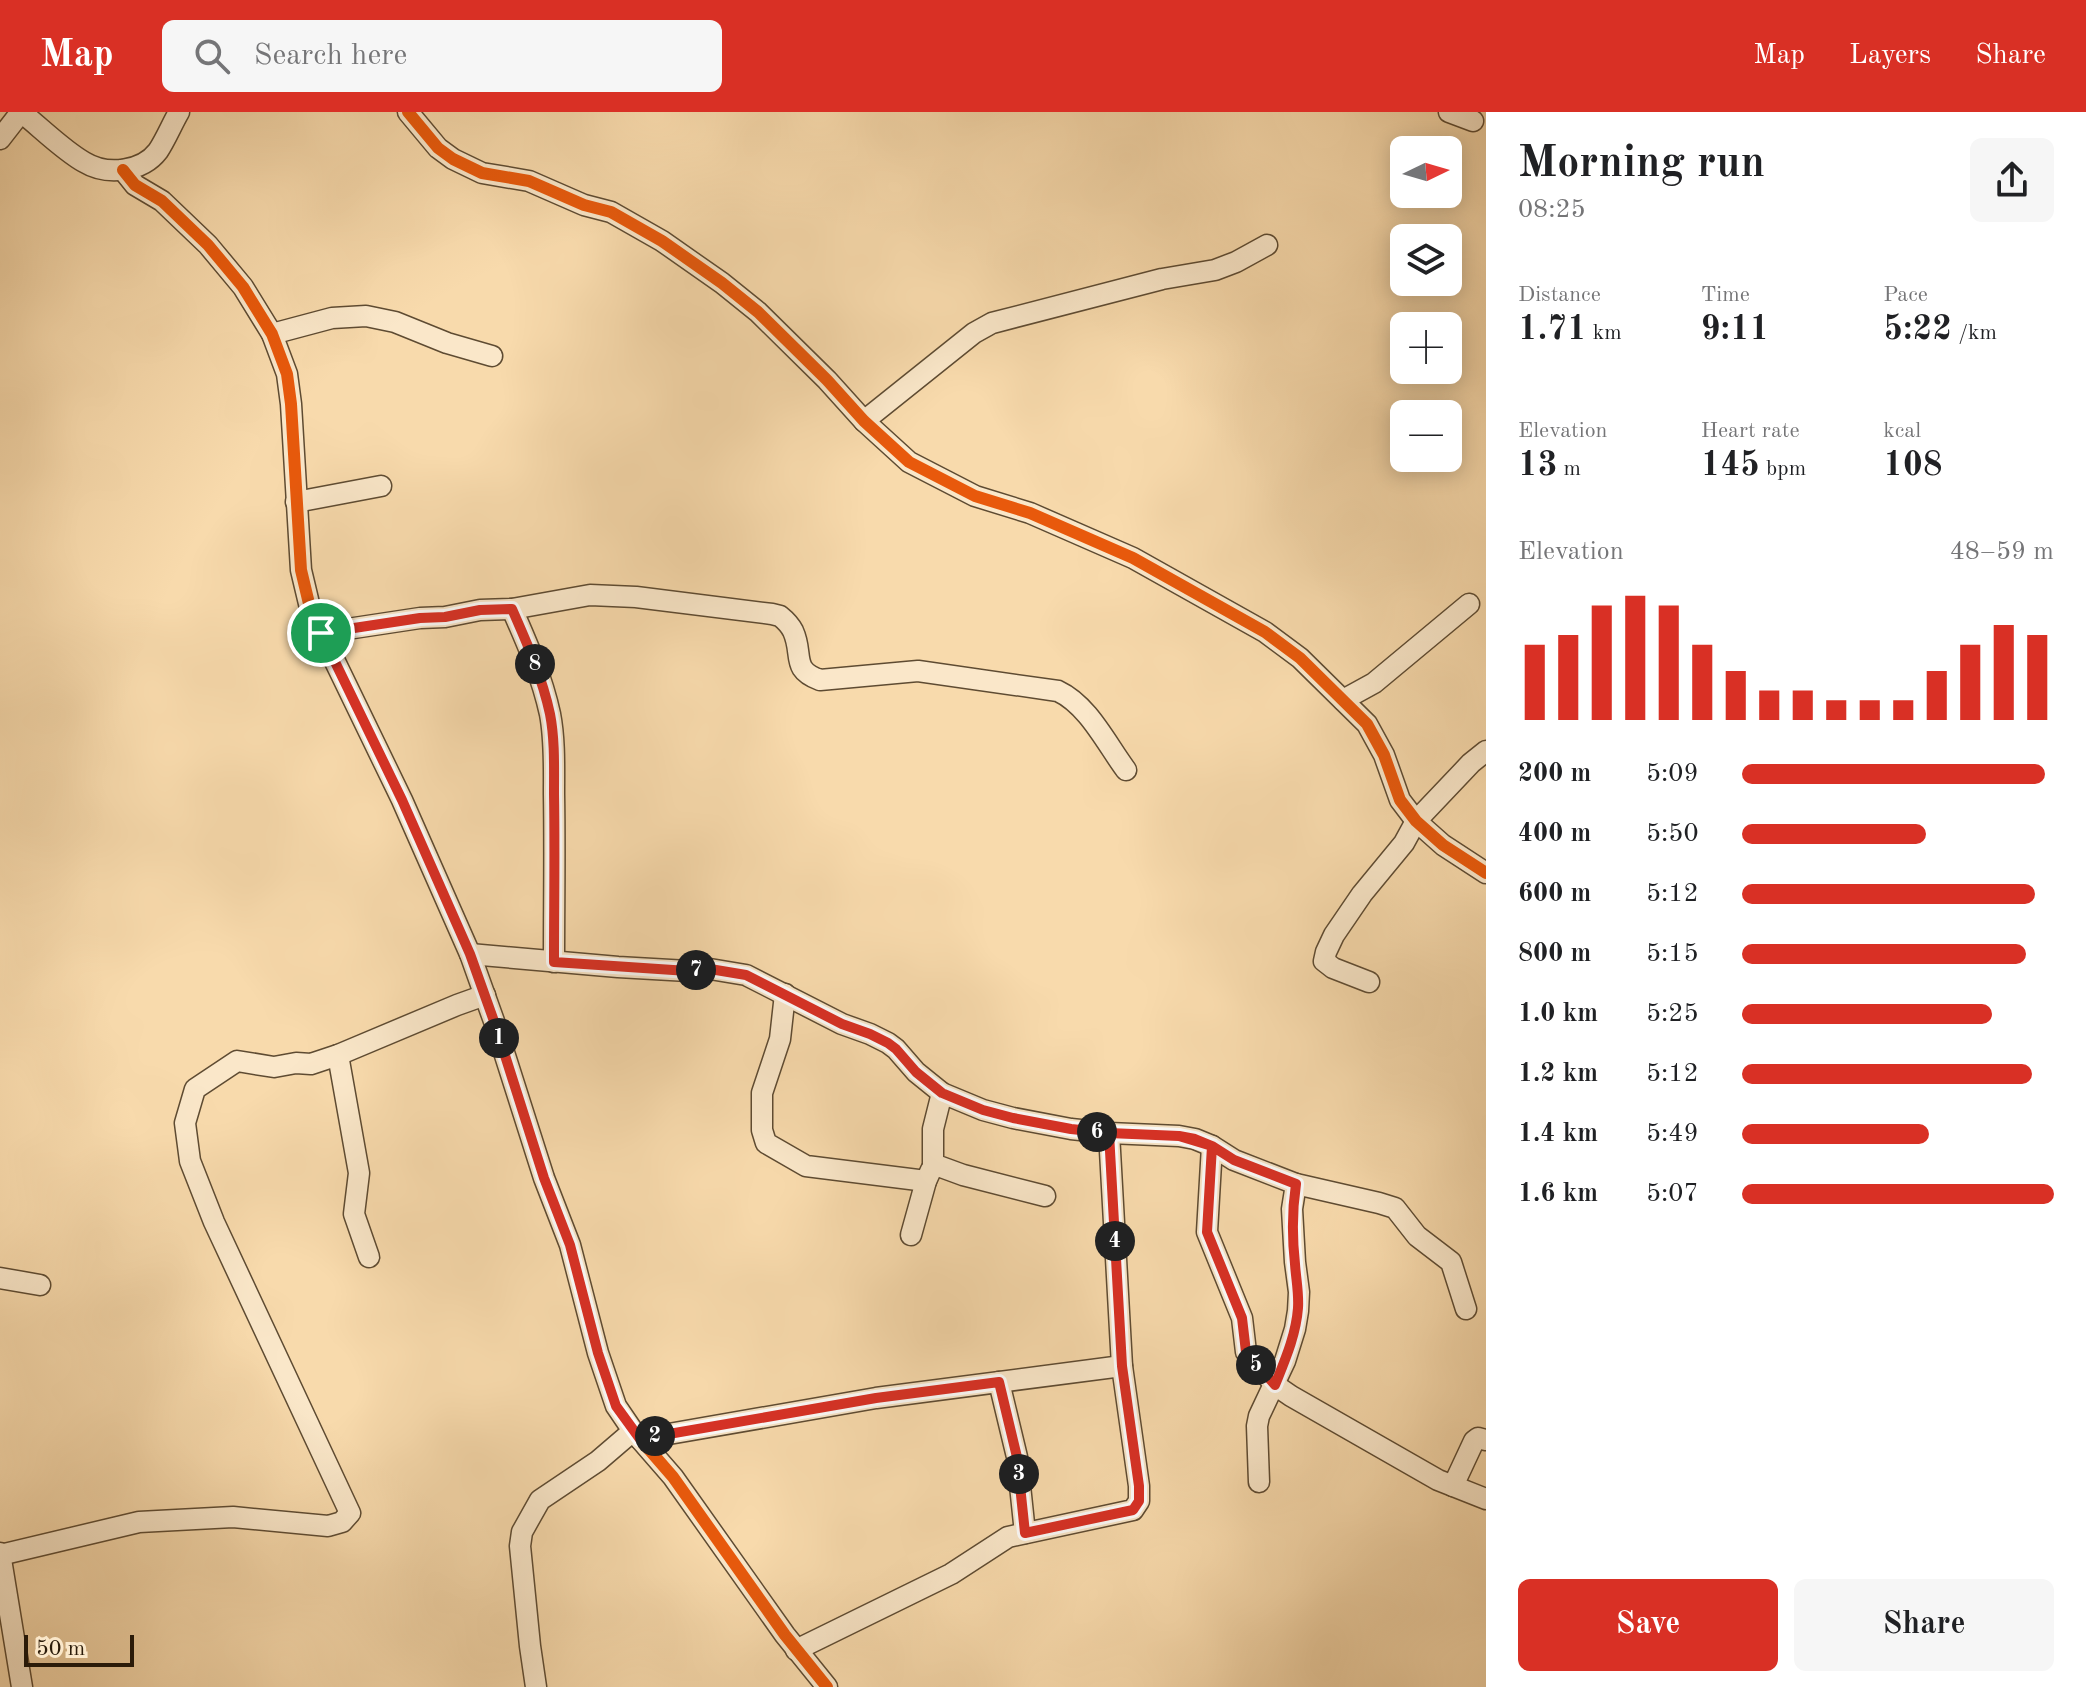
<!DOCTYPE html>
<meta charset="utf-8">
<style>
body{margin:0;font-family:"Old Standard TT",serif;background:#f6f6f6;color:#202124;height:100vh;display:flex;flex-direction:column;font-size:30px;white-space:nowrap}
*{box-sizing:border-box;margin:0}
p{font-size:26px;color:#757577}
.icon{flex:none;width:44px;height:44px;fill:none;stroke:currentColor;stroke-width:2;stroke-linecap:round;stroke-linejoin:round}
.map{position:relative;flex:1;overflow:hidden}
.side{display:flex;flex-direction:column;background:#fff;width:600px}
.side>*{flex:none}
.needle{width:52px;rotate:85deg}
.buttons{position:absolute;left:1390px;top:24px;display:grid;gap:16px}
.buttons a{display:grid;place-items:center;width:72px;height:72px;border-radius:12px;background:#fff;box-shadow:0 4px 20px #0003;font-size:40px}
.scale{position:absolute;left:24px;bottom:20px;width:110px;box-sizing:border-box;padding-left:8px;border:4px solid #2b1b09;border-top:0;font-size:22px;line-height:28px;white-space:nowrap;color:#2b1b09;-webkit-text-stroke:6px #fae7c9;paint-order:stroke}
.pin{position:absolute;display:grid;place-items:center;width:68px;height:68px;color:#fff;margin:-34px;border:4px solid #fff;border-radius:50%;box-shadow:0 2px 8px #0007}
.km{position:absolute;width:40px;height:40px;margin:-20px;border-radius:50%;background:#222;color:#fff;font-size:22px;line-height:40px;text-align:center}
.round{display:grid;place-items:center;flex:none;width:84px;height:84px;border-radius:12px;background:#f6f6f6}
.headline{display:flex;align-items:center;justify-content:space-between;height:136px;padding:0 32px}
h1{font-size:44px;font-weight:800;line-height:60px}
.metrics{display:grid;grid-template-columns:repeat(3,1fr);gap:12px;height:136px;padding:8px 32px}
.metrics div{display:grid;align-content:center}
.metrics b{font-size:34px;font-weight:800}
.metrics small{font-size:22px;font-weight:400}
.metrics p{font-size:22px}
.chart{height:224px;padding:16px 32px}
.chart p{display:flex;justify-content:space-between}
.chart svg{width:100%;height:144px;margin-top:8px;stroke:#d93025;stroke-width:6}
.action{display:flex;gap:16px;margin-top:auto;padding:16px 32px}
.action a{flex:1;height:92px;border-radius:12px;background:#d93025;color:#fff;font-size:32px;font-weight:800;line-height:92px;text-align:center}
.action a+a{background:#f6f6f6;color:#202124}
ul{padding:0 32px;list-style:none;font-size:26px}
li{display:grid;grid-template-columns:128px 96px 1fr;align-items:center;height:60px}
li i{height:20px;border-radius:10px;background:#d93025}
header{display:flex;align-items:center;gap:48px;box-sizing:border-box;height:112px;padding:0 40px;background:#d93025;color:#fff}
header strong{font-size:38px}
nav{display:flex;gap:44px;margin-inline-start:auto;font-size:28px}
.search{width:560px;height:72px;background:#f6f6f6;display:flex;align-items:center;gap:20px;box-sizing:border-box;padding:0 28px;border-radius:12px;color:#757577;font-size:30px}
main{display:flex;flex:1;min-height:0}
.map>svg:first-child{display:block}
</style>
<header>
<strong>Map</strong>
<div class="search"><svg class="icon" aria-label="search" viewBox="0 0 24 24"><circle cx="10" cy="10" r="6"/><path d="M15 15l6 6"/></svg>Search here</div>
<nav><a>Map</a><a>Layers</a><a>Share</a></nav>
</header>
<main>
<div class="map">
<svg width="1486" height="1575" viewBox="0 0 1486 1575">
<rect width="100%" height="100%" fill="#f8daac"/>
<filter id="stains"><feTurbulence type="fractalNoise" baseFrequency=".0025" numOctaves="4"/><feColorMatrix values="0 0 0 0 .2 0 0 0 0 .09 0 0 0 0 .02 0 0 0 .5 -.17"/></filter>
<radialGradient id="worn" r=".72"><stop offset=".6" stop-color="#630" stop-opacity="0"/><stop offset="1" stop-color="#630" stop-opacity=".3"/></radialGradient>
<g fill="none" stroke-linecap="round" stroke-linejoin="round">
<g stroke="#5e4b32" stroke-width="23">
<g id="minor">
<path d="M21,0c19,15 43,39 63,50 23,14 58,10 74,-11 8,-12 14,-27 21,-39"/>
<polyline points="408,0 438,36 453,47 482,61 529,69 584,93 611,100 662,129 722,171 758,200 827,268 864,309 909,350 975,384 1030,401 1133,446 1265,520 1300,546 1367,612 1384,643 1400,688 1416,709 1443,733 1486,761"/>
<polyline points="1449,0 1473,9"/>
<polyline points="0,27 21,0"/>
<polyline points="123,58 135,73 162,89 208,133 243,175 272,222 287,262 291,292 301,458 311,500 402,688 470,842 495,912 544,1066 570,1133 598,1241 616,1294 633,1319 673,1365 785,1523 827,1575"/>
<polyline points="272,222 332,206 366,204 395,210 447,231 492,244"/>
<polyline points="864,309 974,221 992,211 1162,167 1215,158 1236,150 1267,133"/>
<polyline points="296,390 381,374"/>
<path d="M512,497c15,34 30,68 38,105 5,26 4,54 4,80 1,56 0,112 0,168"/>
<path d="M321,521l99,-15 25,-1 35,-7 32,-1 78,-14 46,2 136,17 8,2c5,4 10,9 13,15 11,24 -3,38 27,49l98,-9 140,20c30,14 48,52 68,79"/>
<polyline points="1343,588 1374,571 1469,492"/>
<polyline points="470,842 618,855 688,859 710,857 746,863 842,912 870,922 888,931 896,937 916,960 942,981 983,998 1013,1006 1071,1017 1109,1021 1179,1024 1195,1027 1212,1034 1234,1048 1296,1072 1292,1097 1295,1150 1299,1180 1298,1199 1295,1217 1285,1249 1259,1304 1257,1314 1259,1370"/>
<polyline points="1369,870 1333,856 1324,849 1326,840 1334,823 1362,782 1404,731 1416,709 1471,651 1486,639"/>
<polyline points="785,882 780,927 762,981 762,1018 766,1031 806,1054 926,1069"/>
<polyline points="338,943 359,1061 354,1102 369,1145"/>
<polyline points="942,981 933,1017 933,1052 963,1063 1045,1084"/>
<polyline points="1212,1034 1207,1120 1242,1206 1246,1240 1275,1273 1291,1284 1438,1368 1486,1387"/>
<polyline points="1296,1072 1379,1091 1395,1096 1417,1124 1451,1150 1466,1197"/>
<polyline points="911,1123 926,1069 931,1058"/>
<polyline points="0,1166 40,1173"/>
<polyline points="999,1270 1017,1345 1025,1421"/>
<polyline points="640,1327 876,1286 1122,1254 1109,1021"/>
<polyline points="1453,1374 1474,1329 1478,1326 1486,1328"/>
<polyline points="0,1441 22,1575"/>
<polyline points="0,1443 139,1410 233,1405 328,1414 342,1410 350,1401 214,1110 190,1049 185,1011 195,977 237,949 274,955 296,951 311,952 338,943 457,893 485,883"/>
<polyline points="796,1538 951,1462 1008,1425 1133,1398 1139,1389 1139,1374 1122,1254"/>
<polyline points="536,1575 530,1534 520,1434 522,1420 540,1388 598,1349 633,1319"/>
</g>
</g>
<use href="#minor" stroke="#fae7c9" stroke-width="20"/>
<g stroke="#fae7c9" stroke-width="17">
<g id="cycleway">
<polyline points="408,0 438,36 453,47 482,61 529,69 584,93 611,100 662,129 722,171 758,200 827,268 864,309 909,350 975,384 1030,401 1133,446 1265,520 1300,546 1367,612 1384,643 1400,688 1416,709 1443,733 1486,761"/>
<polyline points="123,58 135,73 162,89 208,133 243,175 272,222 287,262 291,292 301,458 311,500 402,688 470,842 495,912 544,1066 570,1133 598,1241 616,1294 633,1319 673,1365 785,1523 827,1575"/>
</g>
</g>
<use href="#cycleway" stroke="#e8590c" stroke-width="12"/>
</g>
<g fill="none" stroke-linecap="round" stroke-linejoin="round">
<g stroke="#fff" stroke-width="16">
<path id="route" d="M321,521l81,167 68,154 25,70 49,154 26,67 28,108 18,53 24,33 236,-41 123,-16 18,75 8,76 108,-23 6,-9v-15l-17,-120 -13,-233 70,3 33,10 -5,86 35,86 4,34 29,33c10,-25 21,-50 23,-77 1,-15 -2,-29 -3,-44 -3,-27 -3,-53 1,-80l-62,-24 -22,-14 -17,-7 -16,-3 -70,-3 -38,-4 -58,-11 -30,-8 -41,-17 -26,-21 -20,-23 -8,-6 -18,-9 -28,-10 -96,-49 -36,-6 -22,2 -134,-9c0,-56 1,-112 0,-168 0,-26 1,-54 -4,-80 -8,-37 -23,-71 -38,-105l-32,1 -35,7 -25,1 -99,15"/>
</g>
<use href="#route" stroke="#d93025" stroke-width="10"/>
</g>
<rect width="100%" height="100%" filter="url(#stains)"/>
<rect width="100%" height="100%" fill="url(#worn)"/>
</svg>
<div class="buttons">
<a><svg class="needle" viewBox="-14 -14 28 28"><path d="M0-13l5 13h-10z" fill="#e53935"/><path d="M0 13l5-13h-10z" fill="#757577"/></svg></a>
<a><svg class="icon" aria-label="layers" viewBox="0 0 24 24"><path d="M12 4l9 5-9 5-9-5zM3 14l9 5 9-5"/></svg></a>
<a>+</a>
<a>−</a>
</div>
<div class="scale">50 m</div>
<div class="pin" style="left:321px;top:521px;background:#1e9e55"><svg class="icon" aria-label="arrive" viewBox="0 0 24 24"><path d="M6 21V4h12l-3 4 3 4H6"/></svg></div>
<b class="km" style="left:499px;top:926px">1</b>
<b class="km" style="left:655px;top:1324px">2</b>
<b class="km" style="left:1019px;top:1362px">3</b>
<b class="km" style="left:1115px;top:1129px">4</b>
<b class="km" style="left:1256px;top:1253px">5</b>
<b class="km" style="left:1097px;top:1020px">6</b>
<b class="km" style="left:696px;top:858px">7</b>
<b class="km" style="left:535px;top:552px">8</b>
</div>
<section class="side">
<div class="headline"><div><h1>Morning run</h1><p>08:25</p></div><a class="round"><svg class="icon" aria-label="share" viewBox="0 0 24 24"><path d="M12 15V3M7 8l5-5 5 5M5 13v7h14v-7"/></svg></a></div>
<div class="metrics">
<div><p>Distance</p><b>1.71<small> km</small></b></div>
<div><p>Time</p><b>9:11</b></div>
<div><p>Pace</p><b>5:22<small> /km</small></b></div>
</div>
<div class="metrics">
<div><p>Elevation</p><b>13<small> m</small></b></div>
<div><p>Heart rate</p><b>145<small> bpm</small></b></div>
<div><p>kcal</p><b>108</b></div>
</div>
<div class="chart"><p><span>Elevation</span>48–59 m</p>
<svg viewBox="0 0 160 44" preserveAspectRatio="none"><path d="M5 44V21M15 44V18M25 44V9M35 44V6M45 44V9M55 44V21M65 44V29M75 44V35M85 44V35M95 44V38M105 44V38M115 44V38M125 44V29M135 44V21M145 44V15M155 44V18"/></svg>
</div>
<ul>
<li><b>200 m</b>5:09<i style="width:97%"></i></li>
<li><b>400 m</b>5:50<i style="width:59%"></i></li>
<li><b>600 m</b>5:12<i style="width:94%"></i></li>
<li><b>800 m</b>5:15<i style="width:91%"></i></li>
<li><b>1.0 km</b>5:25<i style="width:80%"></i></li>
<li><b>1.2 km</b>5:12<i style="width:93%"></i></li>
<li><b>1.4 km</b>5:49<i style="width:60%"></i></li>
<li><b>1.6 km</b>5:07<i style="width:100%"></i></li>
</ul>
<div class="action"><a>Save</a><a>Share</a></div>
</section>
</main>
